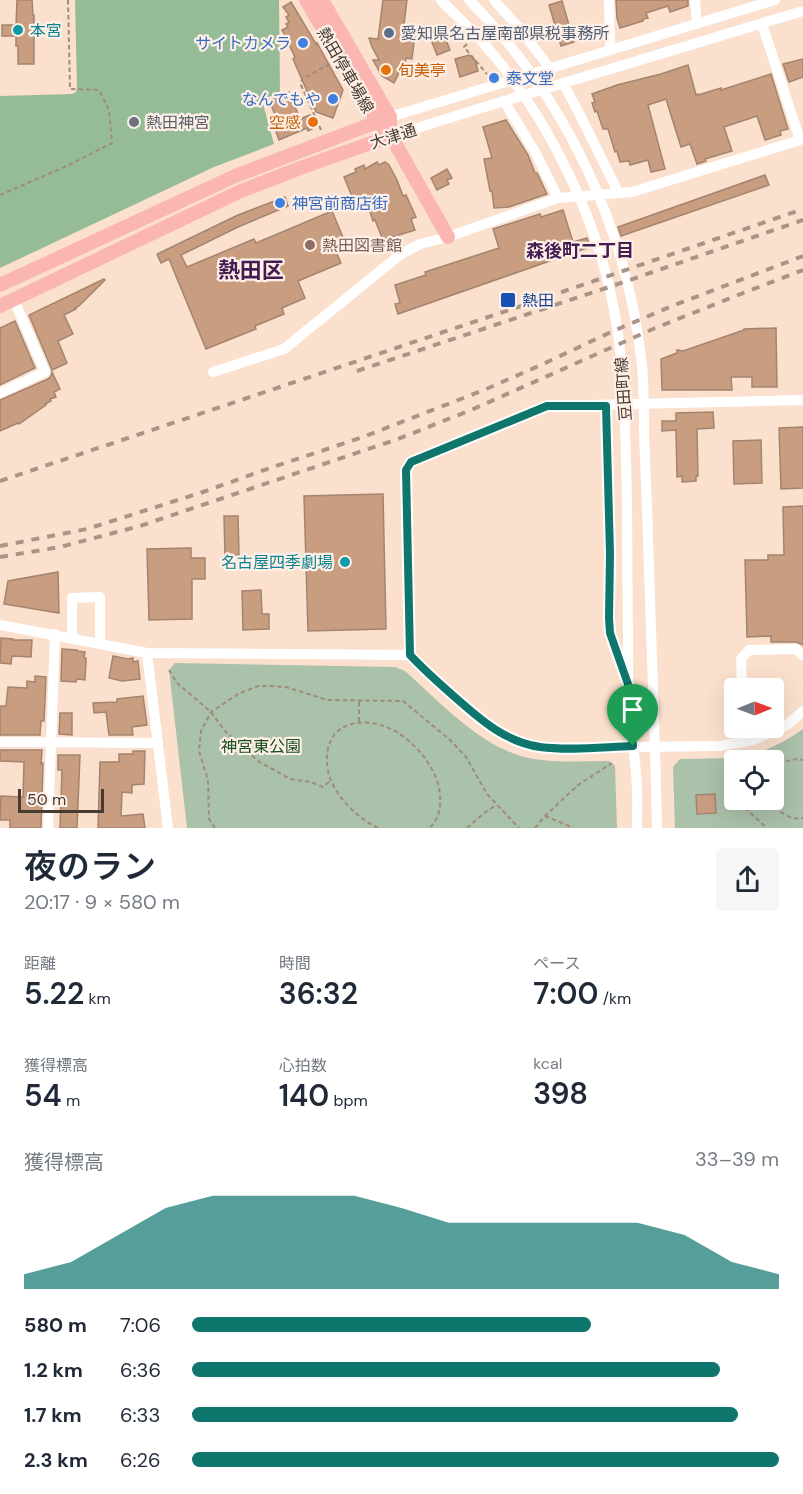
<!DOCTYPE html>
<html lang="ja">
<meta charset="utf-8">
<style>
body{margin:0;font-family:"DM Sans","Noto Sans JP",sans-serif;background:#f6f6f7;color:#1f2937;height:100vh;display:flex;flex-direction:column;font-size:22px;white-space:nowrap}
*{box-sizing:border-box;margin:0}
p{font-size:20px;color:#747a83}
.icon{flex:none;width:33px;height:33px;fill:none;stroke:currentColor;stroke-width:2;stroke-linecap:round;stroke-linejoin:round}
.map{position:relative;height:828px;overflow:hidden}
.panel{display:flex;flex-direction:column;background:#fff;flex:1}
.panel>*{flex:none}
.needle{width:39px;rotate:89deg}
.buttons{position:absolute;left:724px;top:678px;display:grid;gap:12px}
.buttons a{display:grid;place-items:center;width:60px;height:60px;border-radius:6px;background:#fff;box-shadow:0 6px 24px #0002;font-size:30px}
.scale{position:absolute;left:18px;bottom:15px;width:86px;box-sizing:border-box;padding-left:6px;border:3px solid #473a31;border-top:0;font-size:16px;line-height:21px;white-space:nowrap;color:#473a31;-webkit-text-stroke:4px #fef0e7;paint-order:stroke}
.pin{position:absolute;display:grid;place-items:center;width:51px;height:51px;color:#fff;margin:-62px -26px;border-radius:50% 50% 50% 0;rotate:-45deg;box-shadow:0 0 6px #0007}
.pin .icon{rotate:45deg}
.round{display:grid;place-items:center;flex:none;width:63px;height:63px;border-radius:6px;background:#f6f6f7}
.overview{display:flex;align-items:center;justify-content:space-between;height:102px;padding:0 24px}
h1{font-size:33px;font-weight:600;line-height:45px}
.figures{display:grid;grid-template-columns:repeat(3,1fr);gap:9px;height:102px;padding:6px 24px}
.figures div{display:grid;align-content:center}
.figures b{font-size:30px;font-weight:600}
.figures small{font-size:16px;font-weight:400}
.figures p{font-size:16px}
.chart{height:168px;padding:12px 24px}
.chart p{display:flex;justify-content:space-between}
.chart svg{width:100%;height:108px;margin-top:6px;fill:#0f766e;opacity:.7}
ul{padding:0 24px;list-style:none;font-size:20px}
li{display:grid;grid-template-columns:96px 72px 1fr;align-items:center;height:45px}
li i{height:15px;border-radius:8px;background:#0f766e}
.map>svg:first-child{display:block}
</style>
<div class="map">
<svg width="803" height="828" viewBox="0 0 803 828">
<rect width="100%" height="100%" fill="#fbe0ce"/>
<g fill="#aac1aa" fill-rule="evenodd">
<path d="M175,663l220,4 10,4c37,33 79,80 129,88 25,4 50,2 75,2l6,5 2,62h-430l-18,-158z"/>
<path d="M803,729v99h-128l-2,-61 7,-8c25,-1 52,1 76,-6 17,-5 33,-14 47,-24zM735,760h39v40h-39z"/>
</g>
<polygon fill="#96bc97" points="75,0 279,0 280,92 262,100 274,144 214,167 0,268 0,96 72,94 76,92 77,89"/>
<g fill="#c99d80" stroke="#a3846f" stroke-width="1.5">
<polygon points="17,0 32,0 33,15 34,15 34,64 18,64 18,46 16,46 16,36 2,36 2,25 16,25"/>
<polygon points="383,0 407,0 403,32 415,34 412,59 406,58 405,67 402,67 394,83 382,76 373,60 379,60 372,47 369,38 378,39"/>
<polygon points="616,0 688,0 688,6 670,12 668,6 646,13 648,18 643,19 643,21 620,28 617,18"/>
<polygon points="562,1 574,42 561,46 549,5"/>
<polygon points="291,2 316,44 317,43 343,90 333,118 316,112 293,59 295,57 289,45 290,44 282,30 288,27 286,24 289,22 286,17 289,15 283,7"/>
<polygon points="441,27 450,50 437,55 428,32"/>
<polygon points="469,55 475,60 478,71 460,77 455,59"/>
<polygon points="803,59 803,77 789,82 783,64"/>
<polygon points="688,65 696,95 698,94 698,95 721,88 721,90 771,74 788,129 780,131 781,135 765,140 757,116 724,127 732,151 705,159 706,161 697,164 690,144 681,147 666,99 648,105 665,169 651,172 648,160 630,165 629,161 620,162 617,151 615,152 608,129 603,129 597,111 595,112 592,103 595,102 592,94 617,85 661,74"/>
<polygon points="289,92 300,119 310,115 316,127 308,131 307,128 279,140 275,129 280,127 269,100"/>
<polygon points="506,120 528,155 535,173 537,173 547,194 509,207 494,208 492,191 490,191 484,159 492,158 483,127"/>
<polygon points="377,162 379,165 385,162 389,165 397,180 403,196 406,195 416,217 411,219 415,230 383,240 375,220 373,221 364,195 353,199 344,177 356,172 355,169 364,165 365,169"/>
<polygon points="447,169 452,178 447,180 449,184 437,190 431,178"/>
<polygon points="765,175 769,185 621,236 618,227"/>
<polygon points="285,197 288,206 238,227 181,255 187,267 254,239 256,243 332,211 348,249 337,254 341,263 298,281 305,298 282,308 284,314 255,326 256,329 206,349 169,259 161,263 157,254 238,215"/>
<polygon points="563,210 573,242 587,238 590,247 398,314 395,304 400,303 395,285 426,275 425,272 499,248 493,229 540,214 541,217"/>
<polygon points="104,279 105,280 79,306 75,308 76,309 64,315 73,334 58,341 67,363 52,370 29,315"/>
<polygon points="15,321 35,368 0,385 0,328"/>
<polygon points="776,328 777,387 752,387 752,377 731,377 732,390 662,390 661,359 677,353 677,350 683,351 744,330 744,329"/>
<polygon points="52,372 60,389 54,392 56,397 50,399 51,401 45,404 46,405 19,424 18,423 0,431 0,400 48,379 51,376"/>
<polygon points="713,412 714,428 697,429 698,476 696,476 696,481 682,482 682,476 677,477 676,430 662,431 662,421 676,421 676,413"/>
<polygon points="803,427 803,488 781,489 779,428"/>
<polygon points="761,440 762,483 734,484 733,441"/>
<polygon points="383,494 386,629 308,631 304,496"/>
<polygon points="803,506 803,645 796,642 771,642 771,636 747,637 745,560 768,560 768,555 784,555 783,507"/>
<polygon points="224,516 238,516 239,555 225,555"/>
<polygon points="191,548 191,558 205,558 205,579 192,579 192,619 149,620 147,549"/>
<polygon points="58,572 59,613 4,604 8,581"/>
<polygon points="261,590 262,614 269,614 269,629 243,630 242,591"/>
<polygon points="1,638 13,639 13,640 32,640 31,657 12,656 11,664 0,663"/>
<polygon points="62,649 77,650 77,651 85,652 84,658 86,658 86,662 85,680 77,679 76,682 61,681"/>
<polygon points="113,656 128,659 133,658 133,662 138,661 140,679 122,681 109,678"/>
<polygon points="35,676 46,677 44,721 41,721 40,735 0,735 0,706 6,706 8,687 27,688 27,681 35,682"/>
<polygon points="143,696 147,725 132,727 133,735 109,735 106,712 94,713 93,703 117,702 117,699"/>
<polygon points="60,713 72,713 72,735 59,734"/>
<polygon points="0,750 42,750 41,764 43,763 41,828 10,828 10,820 0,820 1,796 23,797 24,762 0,761"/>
<polygon points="133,751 145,751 144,784 132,785 132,793 122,792 121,816 143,814 145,828 98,828 100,762 119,762 119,754 133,754"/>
<polygon points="58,755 80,755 77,828 60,828 62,770 58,770"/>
<polygon points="715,794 716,813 697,814 696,795"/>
</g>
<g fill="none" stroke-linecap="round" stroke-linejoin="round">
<g stroke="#a08c7e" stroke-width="2" stroke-dasharray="4.5 3" stroke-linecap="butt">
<polyline points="467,44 464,47 487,74"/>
<polyline points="321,130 301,85 302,79 330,64"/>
<polyline points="0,195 69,165 112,143 109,110 99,90 70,89 68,0"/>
<polyline points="169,670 177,683 211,712 225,731 258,761 290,779 311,782 323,787 331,780"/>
<polyline points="359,702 359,723"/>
<polyline points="728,756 729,792 735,792"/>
<path d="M774,771c8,-9 18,-14 29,-11"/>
<polyline points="745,800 746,809 767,828"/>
<path d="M771,800c6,11 19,21 32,18"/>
<polyline points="545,816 569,826 571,828"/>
<polyline points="215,828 209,819 208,780 199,751 201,731 211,712 238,694 258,686 270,686 286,687 327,700 403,701 450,740 466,757 487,794 519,828"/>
<path d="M378,828c-21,-10 -42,-31 -49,-53 -8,-32 7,-56 42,-52 32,3 67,41 69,72 1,12 -1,25 -11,33"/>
<polyline points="467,828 483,814 496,805"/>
<polyline points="535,828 545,816 578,785 612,763"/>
</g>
<g stroke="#fff" stroke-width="10">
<path d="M441,0c12,13 26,25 38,38 71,79 125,191 139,296 6,42 7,85 8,127 2,57 1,115 2,172 0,29 -1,58 2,87 1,18 5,35 6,54 2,18 1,36 1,54"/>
<path d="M469,0c97,97 159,230 173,366 2,21 2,42 2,63 1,37 3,73 4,109 3,97 7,193 9,290"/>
<polyline points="494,0 518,27 549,67"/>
<polyline points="609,0 610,50"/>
<polyline points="695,0 697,24"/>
<polyline points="563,83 580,115 618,192"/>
<polyline points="504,101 534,150 558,198"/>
<polyline points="390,117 775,0"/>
<polyline points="391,136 504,101 803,11"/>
<polyline points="213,372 284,349 401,254 420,244 448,237 558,198 632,192 800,140 762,24"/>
<polyline points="0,393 45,372 14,300"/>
<polyline points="606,406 611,554 609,618 611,633 625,675"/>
<path d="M0,625l147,28 263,2c16,17 33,32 51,47 17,16 34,31 56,39 12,5 25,6 37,7l166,-2 34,-6 33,-15 16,-14"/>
<polyline points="72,638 72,598 100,597 100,643"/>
<polyline points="147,653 168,828"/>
<polyline points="410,655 406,470 411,462 547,406 803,400"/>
<polyline points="742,688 741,659 749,650 796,649 803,656"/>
<polyline points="743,728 744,742"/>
<polyline points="0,742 158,743"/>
<polyline points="48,828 55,634"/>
</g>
<g stroke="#fbb6b1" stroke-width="14">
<polyline points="306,0 377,121 391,136 448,237"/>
<polyline points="322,0 390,117 390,124"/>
<polyline points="0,285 235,176 390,117"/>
<polyline points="0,306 241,191 300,168 391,136"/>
</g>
<g stroke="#a99487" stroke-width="4" stroke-dasharray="8 8" stroke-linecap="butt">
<polyline points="357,371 624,282 803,220"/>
<polyline points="0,481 527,304 803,209"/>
<polyline points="0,546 87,529 203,492 270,468 363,437 484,390 543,364 611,332 672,306 803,256"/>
<polyline points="0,557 60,547 140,526 398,439 471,410 653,329 738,295 803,270"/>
</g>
</g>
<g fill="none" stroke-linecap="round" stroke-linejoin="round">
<g stroke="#fff" stroke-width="12">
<path id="route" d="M547,406h59l4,148 -1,64 1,15 18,51 2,35 3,27c-30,1 -63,5 -93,1 -34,-5 -58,-26 -83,-48 -16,-14 -32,-28 -47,-44l-4,-185 5,-8z"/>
</g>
<use href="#route" stroke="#0f766e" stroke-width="8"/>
</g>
<g fill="#0f9aa8" stroke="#fef0e7" stroke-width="2">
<circle cx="18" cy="30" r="6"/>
<circle cx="345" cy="562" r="6"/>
</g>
<circle fill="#5c6f8a" stroke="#fef0e7" stroke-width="2" cx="389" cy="33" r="6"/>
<g fill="#3f7fe0" stroke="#fef0e7" stroke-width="2">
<circle cx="303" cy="43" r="6"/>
<circle cx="494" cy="78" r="6"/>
<circle cx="333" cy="99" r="6"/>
<circle cx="280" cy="203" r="6"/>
</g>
<g fill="#e8710a" stroke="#fef0e7" stroke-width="2">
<circle cx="386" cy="70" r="6"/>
<circle cx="313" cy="122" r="6"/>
</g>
<circle fill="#6b7280" stroke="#fef0e7" stroke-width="2" cx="134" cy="122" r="6"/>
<circle fill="#8d6e63" stroke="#fef0e7" stroke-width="2" cx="310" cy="245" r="6"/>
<rect fill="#1a4fb4" stroke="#fef0e7" stroke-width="2" x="500" y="292" width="16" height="16" rx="3"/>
<g text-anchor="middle" stroke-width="4.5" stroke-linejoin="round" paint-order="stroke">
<g font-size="16" fill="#0d838f" stroke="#fef0e7" text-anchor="start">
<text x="30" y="36">本宮</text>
<text x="333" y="568" text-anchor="end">名古屋四季劇場</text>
</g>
<g font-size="16" fill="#4e5e75" stroke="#fef0e7" text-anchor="start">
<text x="401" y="39">愛知県名古屋南部県税事務所</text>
</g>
<g font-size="16" fill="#366cbe" stroke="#fef0e7" text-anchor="end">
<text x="291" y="49">サイトカメラ</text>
<text x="506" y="84" text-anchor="start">泰文堂</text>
<text x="321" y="105">なんでもや</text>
<text x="292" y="209" text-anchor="start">神宮前商店街</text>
</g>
<g font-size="16" fill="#473a31" stroke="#fef0e7">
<text transform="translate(346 70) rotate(60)" y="6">熱田停車場線</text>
<text transform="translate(393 136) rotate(-18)" y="6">大津通</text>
<text transform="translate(623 389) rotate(-94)" y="6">豆田町線</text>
</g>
<g font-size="16" fill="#c56008" stroke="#fef0e7" text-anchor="start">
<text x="398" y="76">旬美亭</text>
<text x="301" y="128" text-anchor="end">空感</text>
</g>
<g font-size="16" fill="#5b616d" stroke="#fef0e7" text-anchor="start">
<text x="146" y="128">熱田神宮</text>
</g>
<g font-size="16" fill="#785e54" stroke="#fef0e7" text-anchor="start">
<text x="322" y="251">熱田図書館</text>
</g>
<g font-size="16" fill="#164399" stroke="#fef0e7" text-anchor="start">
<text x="522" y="306">熱田</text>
</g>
<g font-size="16" fill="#194f1f" stroke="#fef0e7">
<text x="261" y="752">神宮東公園</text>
</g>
<g font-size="18" font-weight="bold" fill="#441c51" stroke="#fef0e7">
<text x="580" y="257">森後町二丁目</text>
</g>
<g font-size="22" font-weight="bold" fill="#441c51" stroke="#fef0e7">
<text x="251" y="278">熱田区</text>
</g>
</g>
</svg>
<div class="buttons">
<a><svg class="needle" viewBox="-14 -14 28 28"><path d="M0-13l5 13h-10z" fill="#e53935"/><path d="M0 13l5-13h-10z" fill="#747a83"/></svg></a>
<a><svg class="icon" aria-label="locate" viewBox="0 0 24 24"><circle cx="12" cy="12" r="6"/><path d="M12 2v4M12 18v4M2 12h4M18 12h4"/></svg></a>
</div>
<div class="scale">50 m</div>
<div class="pin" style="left:633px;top:746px;background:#1e9e55"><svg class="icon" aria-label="arrive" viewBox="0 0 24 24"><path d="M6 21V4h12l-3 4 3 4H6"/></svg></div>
</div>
<section class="panel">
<div class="overview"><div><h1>夜のラン</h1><p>20:17 · 9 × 580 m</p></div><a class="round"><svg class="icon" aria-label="share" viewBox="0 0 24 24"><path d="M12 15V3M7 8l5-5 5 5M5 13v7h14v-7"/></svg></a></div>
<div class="figures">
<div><p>距離</p><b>5.22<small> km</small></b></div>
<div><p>時間</p><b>36:32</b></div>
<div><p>ペース</p><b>7:00<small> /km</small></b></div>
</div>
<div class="figures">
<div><p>獲得標高</p><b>54<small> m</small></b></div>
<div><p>心拍数</p><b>140<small> bpm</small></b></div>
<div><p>kcal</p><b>398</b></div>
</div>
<div class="chart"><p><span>獲得標高</span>33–39 m</p>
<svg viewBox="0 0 160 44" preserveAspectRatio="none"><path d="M0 44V38L10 33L20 22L30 11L40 6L50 6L60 6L70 6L80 11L90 17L100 17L110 17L120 17L130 17L140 22L150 33L160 38V44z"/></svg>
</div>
<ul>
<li><b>580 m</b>7:06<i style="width:68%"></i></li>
<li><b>1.2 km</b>6:36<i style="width:90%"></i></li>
<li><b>1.7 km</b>6:33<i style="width:93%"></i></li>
<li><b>2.3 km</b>6:26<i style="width:100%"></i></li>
</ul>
</section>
